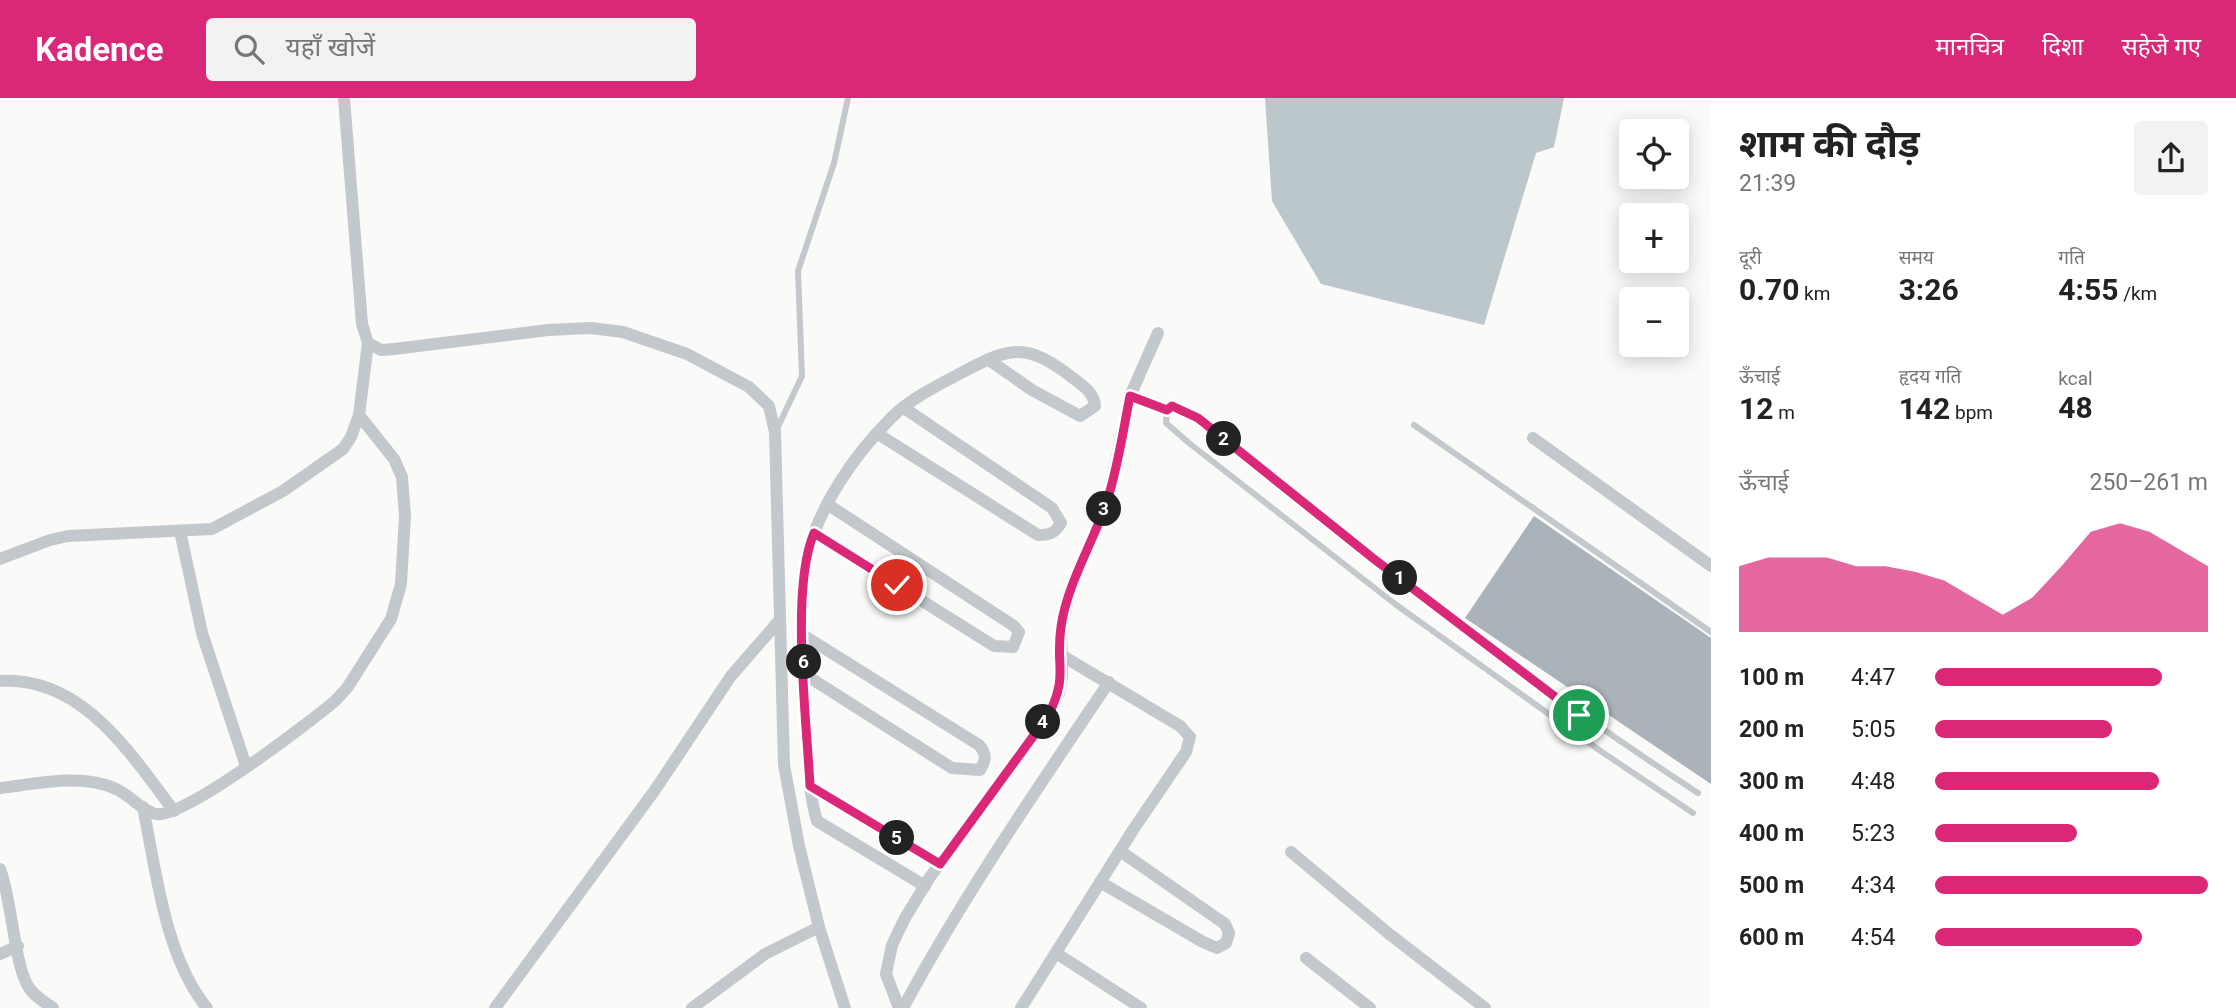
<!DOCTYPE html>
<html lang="hi">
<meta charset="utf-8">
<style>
body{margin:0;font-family:Roboto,"Noto Sans Devanagari",sans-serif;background:#f2f2f2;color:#222;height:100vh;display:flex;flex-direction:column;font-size:26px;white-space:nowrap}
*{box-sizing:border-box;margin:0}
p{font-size:23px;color:#767676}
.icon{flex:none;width:38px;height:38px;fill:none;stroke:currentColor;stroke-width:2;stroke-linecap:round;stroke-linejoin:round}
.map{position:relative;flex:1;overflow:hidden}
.panel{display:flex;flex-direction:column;background:#fff;width:525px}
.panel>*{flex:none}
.buttons{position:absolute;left:1619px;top:21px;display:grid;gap:14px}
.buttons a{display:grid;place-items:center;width:70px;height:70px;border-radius:7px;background:#fff;box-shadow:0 4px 18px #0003;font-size:35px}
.pin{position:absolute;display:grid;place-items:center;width:60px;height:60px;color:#fff;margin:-30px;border:4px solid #fff;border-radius:50%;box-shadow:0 2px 7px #0007}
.km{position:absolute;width:35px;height:35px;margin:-18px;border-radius:50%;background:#222;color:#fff;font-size:19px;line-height:35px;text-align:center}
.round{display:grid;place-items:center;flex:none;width:74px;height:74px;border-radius:7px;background:#f2f2f2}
.headline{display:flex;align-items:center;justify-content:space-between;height:119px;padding:0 28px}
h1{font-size:38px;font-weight:700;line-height:52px}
.metrics{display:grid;grid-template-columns:repeat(3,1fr);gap:10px;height:119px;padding:7px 28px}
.metrics div{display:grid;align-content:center}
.metrics b{font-size:30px;font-weight:700}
.metrics small{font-size:19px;font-weight:400}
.metrics p{font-size:19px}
.chart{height:196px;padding:14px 28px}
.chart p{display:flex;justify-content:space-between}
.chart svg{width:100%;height:126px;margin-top:7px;fill:#db2777;opacity:.7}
ul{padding:0 28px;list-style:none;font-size:23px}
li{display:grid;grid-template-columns:112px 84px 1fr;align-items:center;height:52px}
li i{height:18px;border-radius:9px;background:#db2777}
header{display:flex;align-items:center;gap:42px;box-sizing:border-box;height:98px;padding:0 35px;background:#db2777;color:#fff}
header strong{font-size:33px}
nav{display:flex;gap:38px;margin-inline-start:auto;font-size:24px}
.search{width:490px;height:63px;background:#f2f2f2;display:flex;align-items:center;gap:18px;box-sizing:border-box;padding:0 24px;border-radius:7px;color:#767676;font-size:26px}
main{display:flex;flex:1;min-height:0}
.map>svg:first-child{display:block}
</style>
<header>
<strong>Kadence</strong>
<div class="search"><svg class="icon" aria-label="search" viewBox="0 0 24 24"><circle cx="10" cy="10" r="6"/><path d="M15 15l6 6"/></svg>यहाँ खोजें</div>
<nav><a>मानचित्र</a><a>दिशा</a><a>सहेजे गए</a></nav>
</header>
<main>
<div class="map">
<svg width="1711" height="910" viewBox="0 0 1711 910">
<rect width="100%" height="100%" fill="#fafaf8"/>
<polygon fill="#bbc7cb" points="1265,0 1564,0 1554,49 1536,55 1484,227 1321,186 1272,103"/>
<polygon fill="#aab3b9" points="1534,418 1711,540 1711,686 1465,520"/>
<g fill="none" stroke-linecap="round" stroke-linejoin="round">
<g stroke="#c3c8cc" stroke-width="6">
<polyline points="1130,298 1167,312"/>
<polyline points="1414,327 1711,534"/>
<polyline points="776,333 802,278 798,173 834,65 848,0"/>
<path d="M1693,715l-91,-61 -207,-148 -206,-161 -23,-20 1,-13 5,-4 26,12c161,132 325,261 500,375"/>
</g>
<g stroke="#c3c8cc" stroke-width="12">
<polyline points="344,0 362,226 368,245 381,252 394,251 548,232 591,230 623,234 687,256 749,289 769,308 775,334 784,667 799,748 819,829 845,910"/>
<path d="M878,336l160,101c12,0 17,-2 23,-12l-9,-15 -148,-100"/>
<polyline points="1533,340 1711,468"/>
<polyline points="180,433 202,535 246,668"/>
<polyline points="814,435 994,548 1013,549 1019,534 1014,528 827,406"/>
<polyline points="0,461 50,442 68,438 212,431 283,393 343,351 351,339 359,317 368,245"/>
<path d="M803,537l176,110c8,9 7,15 1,25l-28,-2 -148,-94"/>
<path d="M0,583c82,-5 130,72 174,130"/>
<polyline points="810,688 940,766"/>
<path d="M0,690c36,-4 82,-15 116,1 14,6 26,22 40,25 26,6 154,-92 179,-113l12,-13 44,-69 10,-35 4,-68 -3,-39 -8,-18 -35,-44"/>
<path d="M143,709c13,64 22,150 64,201"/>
<polyline points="1291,754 1388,835 1485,910"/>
<path d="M0,771c12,31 14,94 28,117 5,9 16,16 25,22"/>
<polyline points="1100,784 1203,844 1217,850 1226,845 1229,835 1225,826 1120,753"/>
<path d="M925,788l-108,-65c-11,-37 -9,-78 -12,-116 -2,-41 -8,-104 1,-144 11,-53 48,-106 86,-144 18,-18 45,-31 67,-43 44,-23 63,-34 106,-2 12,10 29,18 30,34l-15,10 -48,-26 -43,-30"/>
<polyline points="1056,855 1141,910"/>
<polyline points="0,856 18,848"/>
<polyline points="1306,860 1370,910"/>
<polyline points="495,910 655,692 731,578 778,524"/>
<polyline points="692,910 765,856 819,829"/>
<polyline points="899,910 886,876 892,847 905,820 930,779 1048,618 1059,595 1062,578 1061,530 1071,492 1108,401 1130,298 1158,235"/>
<path d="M903,910c61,-113 134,-219 206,-326"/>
<polyline points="1021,910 1133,732 1186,654 1190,639 1180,628 1061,557"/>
</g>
</g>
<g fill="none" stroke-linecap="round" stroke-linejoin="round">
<g stroke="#fff" stroke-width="14">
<path id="route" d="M897,487l-83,-52c-24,56 -7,189 -4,253l130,78 108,-148c21,-42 7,-49 13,-89 6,-43 32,-84 46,-126 11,-34 16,-70 23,-105l37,14 5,-4 26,12 176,141 205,156"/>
</g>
<use href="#route" stroke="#db2777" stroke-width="9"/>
</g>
</svg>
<div class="buttons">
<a><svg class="icon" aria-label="locate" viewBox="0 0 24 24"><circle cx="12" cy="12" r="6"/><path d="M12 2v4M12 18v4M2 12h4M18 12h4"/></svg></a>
<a>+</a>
<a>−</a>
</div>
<div class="pin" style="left:1579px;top:617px;background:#1e9e55"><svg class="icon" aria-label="arrive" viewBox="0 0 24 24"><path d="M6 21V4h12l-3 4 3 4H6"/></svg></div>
<div class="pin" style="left:897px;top:487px;background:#d93025"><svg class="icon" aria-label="check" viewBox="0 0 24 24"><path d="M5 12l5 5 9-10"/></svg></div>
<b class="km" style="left:1400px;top:480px">1</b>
<b class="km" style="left:1224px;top:341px">2</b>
<b class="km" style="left:1104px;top:411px">3</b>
<b class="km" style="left:1043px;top:624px">4</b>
<b class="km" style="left:897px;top:740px">5</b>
<b class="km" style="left:804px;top:564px">6</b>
</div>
<section class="panel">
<div class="headline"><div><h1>शाम की दौड़</h1><p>21:39</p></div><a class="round"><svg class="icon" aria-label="share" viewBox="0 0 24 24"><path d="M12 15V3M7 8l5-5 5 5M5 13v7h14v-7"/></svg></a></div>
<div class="metrics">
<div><p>दूरी</p><b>0.70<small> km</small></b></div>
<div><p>समय</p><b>3:26</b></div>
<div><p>गति</p><b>4:55<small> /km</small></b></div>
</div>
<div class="metrics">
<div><p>ऊँचाई</p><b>12<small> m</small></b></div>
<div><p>हृदय गति</p><b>142<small> bpm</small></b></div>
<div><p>kcal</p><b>48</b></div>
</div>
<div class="chart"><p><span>ऊँचाई</span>250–261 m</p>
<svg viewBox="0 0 160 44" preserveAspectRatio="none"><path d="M0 44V21L10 18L20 18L30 18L40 21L50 21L60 23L70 26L80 32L90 38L100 32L110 21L120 9L130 6L140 9L150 15L160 21V44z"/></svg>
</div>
<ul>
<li><b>100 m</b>4:47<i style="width:83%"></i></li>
<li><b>200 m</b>5:05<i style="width:65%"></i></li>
<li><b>300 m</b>4:48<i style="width:82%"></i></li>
<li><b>400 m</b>5:23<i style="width:52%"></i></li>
<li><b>500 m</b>4:34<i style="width:100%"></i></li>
<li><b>600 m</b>4:54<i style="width:76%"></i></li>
</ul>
</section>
</main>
